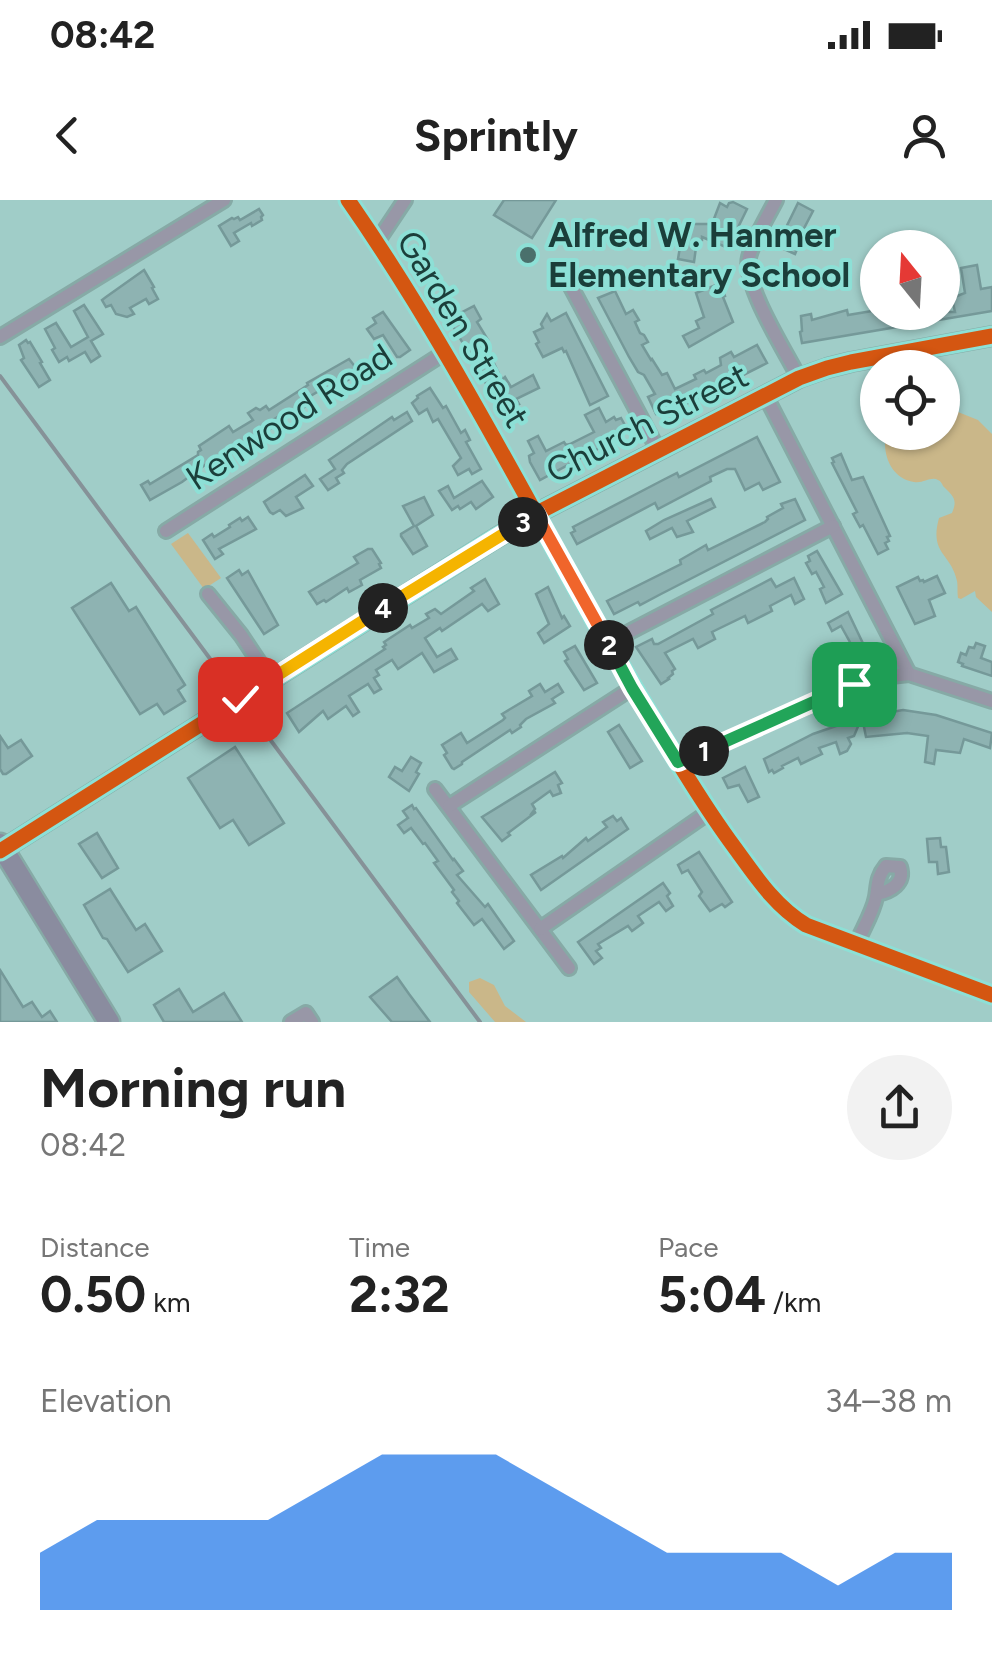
<!DOCTYPE html>
<meta charset="utf-8">
<style>
body{margin:0;font-family:Figtree,sans-serif;background:#f2f2f2;color:#222;height:100vh;display:flex;flex-direction:column;font-size:38px;white-space:nowrap}
*{box-sizing:border-box;margin:0}
p{font-size:32px;color:#767676}
.icon{flex:none;width:55px;height:55px;fill:none;stroke:currentColor;stroke-width:2;stroke-linecap:round;stroke-linejoin:round}
.map{position:relative;height:822px;overflow:hidden}
.sheet{display:flex;flex-direction:column;background:#fff;flex:1}
.sheet>*{flex:none}
.needle{width:65px;rotate:342deg}
.fabs{position:absolute;left:860px;top:30px;display:grid;gap:20px}
.fabs a{display:grid;place-items:center;width:100px;height:100px;border-radius:50%;background:#fff;box-shadow:0 2px 8px #0004;font-size:50px}
.pin{position:absolute;display:grid;place-items:center;width:85px;height:85px;color:#fff;margin:-42px;border-radius:20px;box-shadow:0 5px 15px #0006}
.km{position:absolute;width:50px;height:50px;margin:-25px;border-radius:50%;background:#222;color:#fff;font-size:28px;line-height:50px;text-align:center}
.round{display:grid;place-items:center;flex:none;width:105px;height:105px;border-radius:52px;background:#f2f2f2}
.head{display:flex;align-items:center;justify-content:space-between;height:170px;padding:0 40px}
h1{font-size:55px;font-weight:700;line-height:75px}
.metrics{display:grid;grid-template-columns:repeat(3,1fr);gap:15px;height:170px;padding:10px 40px}
.metrics div{display:grid;align-content:center}
.metrics b{font-size:50px;font-weight:700}
.metrics small{font-size:28px;font-weight:400}
.metrics p{font-size:28px}
.chart{height:280px;padding:20px 40px}
.chart p{display:flex;justify-content:space-between}
.chart svg{width:100%;height:180px;margin-top:10px;fill:#1a73e8;opacity:.7}
.status{display:flex;justify-content:space-between;align-items:center;height:70px;padding:0 50px;background:#fff;direction:ltr}
.status svg{height:28px;fill:currentColor}
header{display:flex;justify-content:space-between;align-items:center;height:130px;padding:0 40px;background:#fff;font-size:45px;font-weight:700}
.map>svg:first-child{display:block}
</style>
<div class="status"><b>08:42</b><svg viewBox="0 0 49 12"><path d="M0 12V9h3v3zM5 12V6h3v6zM10 12V3h3v9zM15 12V0h3v12zM26 1h20v11H26zM47 4h2v5h-2z"/></svg></div>
<header><svg class="icon" aria-label="back" viewBox="0 0 24 24"><path d="M15 5l-7 7 7 7"/></svg>Sprintly<svg class="icon" aria-label="person" viewBox="0 0 24 24"><circle cx="12" cy="8" r="4"/><path d="M4 21q1-7 8-7t8 7"/></svg></header>
<div class="map">
<svg width="992" height="822" viewBox="0 0 992 822">
<rect width="100%" height="100%" fill="#a0cdc8"/>
<g fill="#cab789">
<path d="M948,208l30,12 14,14v178l-16,-15 -1,-6 -14,8 -3,-1c-1,-6 0,-12 -1,-17 -6,-28 -28,-27 -18,-63l13,-5c6,-14 1,-17 -9,-27 -1,-2 -2,-5 -5,-6 -7,-4 -15,4 -24,2 -20,-3 -30,-22 -29,-42l31,-3 4,-4 22,-1 1,-22z"/>
<polygon points="188,333 221,378 204,389 171,344"/>
<polygon points="480,778 494,785 505,806 526,822 495,822 469,792 469,782"/>
</g>
<g fill="#8eb3b2" stroke="#759999" stroke-width="2.5">
<polygon points="504,0 556,0 532,38 494,15"/>
<polygon points="733,2 747,9 728,48 702,37 702,40 697,40 694,62 678,59 681,41 688,43 688,24 712,24 720,3 727,7 729,3"/>
<polygon points="798,3 813,11 800,36 802,37 795,54 777,46"/>
<polygon points="259,9 263,15 261,17 262,20 252,26 251,23 234,33 239,41 231,46 219,26 232,18 234,19 238,17 240,20"/>
<polygon points="977,65 981,89 992,87 992,111 802,143 800,132 802,131 801,116 811,114 812,120 847,110 848,115 878,110 878,112 955,112 952,98 965,93 961,68"/>
<polygon points="144,70 154,87 152,88 158,99 149,104 146,99 130,108 134,114 127,117 116,114 111,105 106,107 102,100 106,97"/>
<polygon points="721,83 725,96 723,97 733,122 689,147 683,136 699,128 696,121 704,117 696,93"/>
<polygon points="615,91 626,114 633,110 639,120 635,122 640,133 644,135 648,142 642,145 651,160 652,159 662,175 667,173 675,189 696,179 694,175 704,170 706,173 721,165 720,158 731,152 734,157 757,145 767,163 680,207 656,214 648,197 655,194 644,175 638,172 629,157 598,98"/>
<polygon points="84,105 103,134 91,141 100,156 91,162 85,152 69,161 67,157 59,162 52,150 55,148 45,129 56,123 71,147 88,137 74,111"/>
<polygon points="474,106 481,119 477,122 488,140 484,142 500,176 503,179 505,177 511,187 533,175 539,188 516,199 519,204 516,205 523,218 514,222 506,214 504,215 449,119"/>
<polygon points="383,112 410,150 400,157 397,157 383,135 374,139 367,129 376,123 373,118"/>
<polygon points="566,113 608,196 590,205 566,151 564,152 562,148 543,157 536,144 539,142 534,132 543,128 541,124 547,114 551,121"/>
<polygon points="26,140 28,143 30,142 42,162 40,163 50,180 39,187 21,160 24,158 19,145"/>
<polygon points="349,159 360,173 322,195 319,191 302,201 306,206 292,215 289,210 273,220 276,225 216,264 213,259 182,282 150,300 141,285 148,281 150,284 198,255 198,252 201,250 199,246 229,226 233,232 253,220 248,213 256,208 260,210 266,206 269,210 308,185 307,183"/>
<polygon points="430,188 443,208 446,206 461,233 465,230 470,240 466,242 481,269 472,274 469,269 458,275 453,266 461,258 438,219 433,222 427,209 419,214 412,203 418,198 417,196"/>
<polygon points="599,208 606,222 614,217 616,220 621,218 627,229 602,242 603,246 540,280 530,262 529,256 534,253 528,241 538,236 546,251 564,242 566,245 570,244 594,232 585,215"/>
<polygon points="407,212 412,221 347,264 342,270 344,273 336,278 339,283 328,290 320,279 335,269 329,260 392,217 394,220"/>
<polygon points="757,237 780,282 763,290 759,283 745,290 735,269 727,269 710,277 711,281 658,309 655,303 577,344 571,333 575,331 573,327 663,280 677,273 679,277"/>
<polygon points="841,254 852,280 863,277 890,336 887,337 889,341 885,343 888,349 878,354 863,325 860,327 853,314 857,312 832,263 834,262 832,258"/>
<polygon points="305,275 313,286 296,297 303,308 286,316 280,310 273,314 270,312 264,302"/>
<polygon points="482,281 493,297 476,309 471,302 460,309 458,306 452,310 439,291 448,286 454,298"/>
<polygon points="424,297 433,315 416,326 427,346 413,354 401,336 401,334 414,326 403,306"/>
<polygon points="711,299 715,307 687,321 693,332 677,337 672,328 650,339 646,331 664,320"/>
<polygon points="795,299 805,320 661,394 640,405 638,402 614,414 607,401 681,364 680,360 706,345 708,350 765,322 768,319 767,317 783,308 781,304"/>
<polygon points="248,317 256,329 219,349 223,354 215,359 203,340 212,334 214,337 230,327 229,325 240,318 242,321"/>
<polygon points="368,349 372,349 381,363 379,364 381,368 360,380 362,385 349,392 347,388 326,402 324,400 317,404 309,392 358,363 354,357"/>
<polygon points="817,351 842,394 826,403 820,389 824,387 816,372 812,374 806,363 810,361 808,356"/>
<polygon points="239,370 242,375 248,371 278,425 264,434 227,378"/>
<polygon points="937,376 945,393 929,400 935,416 915,424 897,387 918,377 920,381 923,380 924,382"/>
<polygon points="794,378 804,399 795,404 791,395 770,406 772,411 748,423 745,416 712,432 715,439 698,448 693,439 665,453 675,469 672,471 673,474 668,478 669,479 661,484 636,447 652,439 654,444 658,444 713,414 711,410 771,379 776,387"/>
<polygon points="485,379 499,404 488,411 482,404 442,431 440,428 425,438 437,457 451,449 457,459 434,472 422,453 398,469 392,460 376,470 379,475 374,478 381,489 374,493 368,484 349,496 359,512 353,516 346,506 328,519 323,511 299,532 287,513 385,449 383,447 386,445 384,442 410,425 412,428 429,418 426,414 435,409 441,414 474,391 471,388"/>
<polygon points="111,383 129,411 136,407 185,485 178,490 185,501 164,514 157,504 140,514 72,408"/>
<polygon points="548,387 562,418 564,416 570,426 544,443 538,433 549,424 536,394"/>
<polygon points="848,412 868,454 851,462 844,448 851,444 841,426 832,431 828,423"/>
<polygon points="976,443 985,446 981,458 992,462 992,476 962,466 963,464 958,462 961,453 966,455 969,447 974,448"/>
<polygon points="575,446 597,483 584,490 565,461 568,459 564,452"/>
<polygon points="540,484 545,492 558,484 563,492 552,499 555,503 526,519 520,525 521,527 512,533 510,530 462,562 462,564 454,569 452,568 444,555 447,553 442,545 461,533 467,543 503,520 505,518 502,514 532,496 529,491"/>
<polygon points="903,510 936,515 992,533 990,548 964,539 960,553 936,550 934,564 925,562 928,536 907,533 866,537 862,517"/>
<polygon points="862,517 854,536 848,538 851,544 847,551 840,554 836,542 819,548 822,554 801,564 798,558 782,566 783,568 774,573 772,570 769,572 764,559 813,534"/>
<polygon points="619,525 642,561 630,568 608,532"/>
<polygon points="0,536 8,548 21,540 32,556 6,574 3,574 0,569"/>
<polygon points="235,547 284,623 249,645 233,620 220,628 188,578"/>
<polygon points="411,557 421,563 416,572 419,574 409,591 389,577 395,567 402,571"/>
<polygon points="745,567 759,597 748,602 739,585 728,588 723,578"/>
<polygon points="555,572 562,583 558,585 561,593 553,596 550,591 532,604 535,609 532,613 536,612 508,633 510,635 502,641 482,617"/>
<polygon points="412,605 414,609 416,608 453,660 454,659 463,671 457,675 485,707 488,704 514,741 504,749 482,719 474,725 457,703 459,701 452,692 454,690 434,663 438,661 425,643 423,644 411,628 404,633 398,625 408,618 403,611"/>
<polygon points="613,616 617,621 621,618 628,629 541,690 531,675 562,656 563,658 586,638 588,641 607,627 603,622"/>
<polygon points="97,633 118,668 102,678 79,644"/>
<polygon points="940,638 941,647 946,647 949,672 938,674 937,662 929,662 927,639"/>
<polygon points="699,652 732,702 725,707 722,704 710,711 699,696 702,692 688,670 682,673 678,665"/>
<polygon points="663,683 670,693 667,696 673,706 666,711 659,702 638,716 643,723 632,731 628,726 598,744 601,748 596,751 602,758 594,764 578,742"/>
<polygon points="110,689 136,730 145,724 162,751 128,772 107,739 103,738 84,705"/>
<polygon points="0,770 23,807 32,802 42,817 50,811 57,822 0,822"/>
<polygon points="397,777 409,794 430,822 392,822 370,797"/>
<polygon points="179,789 193,812 224,793 242,822 164,822 154,805"/>
</g>
<g fill="none" stroke-linecap="round" stroke-linejoin="round">
<g stroke="#86aaa6" stroke-width="18">
<g id="street">
<path d="M348,0c122,175 212,371 324,552 20,33 40,65 63,96 21,29 40,58 71,77l186,70"/>
<path d="M776,0c-9,18 -22,38 -27,57 -7,27 37,95 50,121"/>
<polyline points="377,42 405,0"/>
<polyline points="563,72 658,250"/>
<polyline points="0,137 224,0"/>
<polyline points="765,195 909,474"/>
<polyline points="166,331 444,153"/>
<polyline points="208,394 241,435 271,480"/>
<polyline points="608,443 833,326"/>
<polyline points="678,562 872,478 909,474 992,501"/>
<polyline points="435,589 569,768"/>
<polyline points="449,606 632,488"/>
<polyline points="540,729 709,612"/>
<path d="M856,745c6,-15 17,-32 20,-48 2,-12 1,-20 10,-31l14,1c5,16 -9,24 -23,27"/>
<polyline points="291,822 306,813 312,822"/>
</g>
</g>
<g stroke="#86aaa6" stroke-width="22">
<polyline id="secondary" points="0,651 496,338 543,310 799,178 827,168 851,162 992,136"/>
</g>
<g stroke="#86aaa6" stroke-width="25">
<polyline id="primary" points="0,644 109,822"/>
</g>
<use href="#street" stroke="#9897a7" stroke-width="12"/>
<use href="#secondary" stroke="#8f8c9e" stroke-width="18"/>
<use href="#primary" stroke="#8a8c9f" stroke-width="20"/>
<polyline stroke="#869298" stroke-width="4" points="0,176 480,822"/>
<g stroke="#8de0d6" stroke-width="21">
<g id="cycleway">
<path d="M348,0c122,175 212,371 324,552 20,33 40,65 63,96 21,29 40,58 71,77l186,70"/>
<polyline points="0,651 496,338 543,310 799,178 827,168 851,162 992,136"/>
</g>
</g>
<use href="#cycleway" stroke="#d45611" stroke-width="15"/>
</g>
<g fill="none" stroke-linecap="round" stroke-linejoin="round">
<g stroke="#fff" stroke-width="20">
<polyline id="split-1" points="704,551 854,484"/>
</g>
<g stroke="#fff" stroke-width="20">
<polyline id="split-2" points="609,445 632,488 678,562 704,551"/>
</g>
<g stroke="#fff" stroke-width="20">
<polyline id="split-3" points="523,322 536,314 609,445"/>
</g>
<g stroke="#fff" stroke-width="20">
<polyline id="split-4" points="383,408 523,322"/>
</g>
<g stroke="#fff" stroke-width="20">
<polyline id="split-5" points="240,499 383,408"/>
</g>
<use href="#split-1" stroke="#22a559" stroke-width="12"/>
<use href="#split-2" stroke="#22a559" stroke-width="12"/>
<use href="#split-3" stroke="#f0652b" stroke-width="12"/>
<use href="#split-4" stroke="#f5b400" stroke-width="12"/>
<use href="#split-5" stroke="#f5b400" stroke-width="12"/>
</g>
<circle fill="#4a706c" stroke="#8de0d6" stroke-width="4" cx="528" cy="55" r="10"/>
<g text-anchor="middle" stroke-width="8" stroke-linejoin="round" paint-order="stroke">
<g font-size="35" font-weight="bold" fill="#1b3e3a" stroke="#8de0d6" text-anchor="start">
<text x="548" y="47">Alfred W. Hanmer<tspan x="548" dy="40">Elementary School</tspan></text>
</g>
<g font-size="35" fill="#1b3e3a" stroke="#8de0d6">
<text transform="translate(463 129) rotate(59)" y="12">Garden Street</text>
<text transform="translate(289 217) rotate(-33)" y="12">Kenwood Road</text>
<text transform="translate(647 223) rotate(-27)" y="12">Church Street</text>
</g>
</g>
</svg>
<div class="fabs">
<a><svg class="needle" viewBox="-14 -14 28 28"><path d="M0-13l5 13h-10z" fill="#e53935"/><path d="M0 13l5-13h-10z" fill="#767676"/></svg></a>
<a><svg class="icon" aria-label="locate" viewBox="0 0 24 24"><circle cx="12" cy="12" r="6"/><path d="M12 2v4M12 18v4M2 12h4M18 12h4"/></svg></a>
</div>
<div class="pin" style="left:854px;top:484px;background:#1e9e55"><svg class="icon" aria-label="arrive" viewBox="0 0 24 24"><path d="M6 21V4h12l-3 4 3 4H6"/></svg></div>
<div class="pin" style="left:240px;top:499px;background:#d93025"><svg class="icon" aria-label="check" viewBox="0 0 24 24"><path d="M5 12l5 5 9-10"/></svg></div>
<b class="km" style="left:704px;top:551px">1</b>
<b class="km" style="left:609px;top:445px">2</b>
<b class="km" style="left:523px;top:322px">3</b>
<b class="km" style="left:383px;top:408px">4</b>
</div>
<section class="sheet">
<div class="head"><div><h1>Morning run</h1><p>08:42</p></div><a class="round"><svg class="icon" aria-label="share" viewBox="0 0 24 24"><path d="M12 15V3M7 8l5-5 5 5M5 13v7h14v-7"/></svg></a></div>
<div class="metrics">
<div><p>Distance</p><b>0.50<small> km</small></b></div>
<div><p>Time</p><b>2:32</b></div>
<div><p>Pace</p><b>5:04<small> /km</small></b></div>
</div>
<div class="chart"><p><span>Elevation</span>34–38 m</p>
<svg viewBox="0 0 160 44" preserveAspectRatio="none"><path d="M0 44V30L10 22L20 22L30 22L40 22L50 14L60 6L70 6L80 6L90 14L100 22L110 30L120 30L130 30L140 38L150 30L160 30V44z"/></svg>
</div>
</section>
